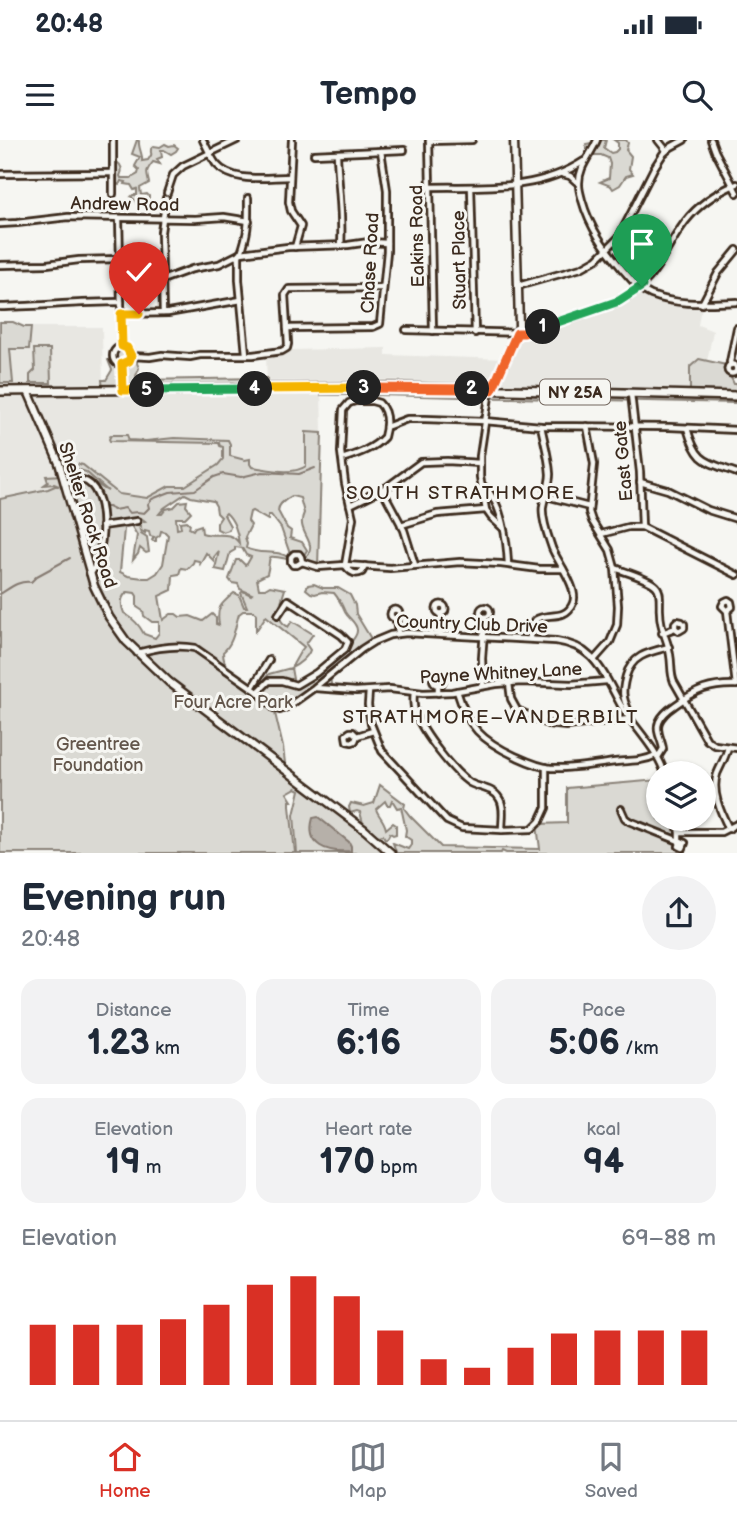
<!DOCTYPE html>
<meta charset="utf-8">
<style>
body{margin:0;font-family:"Balsamiq Sans",sans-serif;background:#f2f2f3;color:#1f2937;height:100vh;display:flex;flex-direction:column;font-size:26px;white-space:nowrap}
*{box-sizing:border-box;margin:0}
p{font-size:23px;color:#747a83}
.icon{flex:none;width:38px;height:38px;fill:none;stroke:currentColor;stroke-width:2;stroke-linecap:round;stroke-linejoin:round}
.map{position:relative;height:713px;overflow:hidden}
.sheet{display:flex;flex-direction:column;background:#fff;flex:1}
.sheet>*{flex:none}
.tools{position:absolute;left:646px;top:621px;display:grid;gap:14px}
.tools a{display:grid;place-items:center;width:70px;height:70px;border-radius:50%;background:#fff;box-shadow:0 2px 5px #0004;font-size:35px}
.pin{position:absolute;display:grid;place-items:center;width:60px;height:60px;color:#fff;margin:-72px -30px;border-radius:50% 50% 50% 0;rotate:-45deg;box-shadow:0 0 7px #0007}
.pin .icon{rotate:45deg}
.km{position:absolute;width:35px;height:35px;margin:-18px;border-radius:50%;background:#222;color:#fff;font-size:19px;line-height:35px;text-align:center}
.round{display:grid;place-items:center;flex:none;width:74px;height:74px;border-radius:37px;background:#f2f2f3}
.summary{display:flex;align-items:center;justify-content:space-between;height:119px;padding:0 21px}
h1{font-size:38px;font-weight:600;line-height:52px}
.stats{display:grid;grid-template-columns:repeat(3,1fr);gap:10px;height:119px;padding:7px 21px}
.stats div{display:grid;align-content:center;border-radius:18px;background:#f2f2f3;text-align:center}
.stats b{font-size:35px;font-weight:600}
.stats small{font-size:19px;font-weight:400}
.stats p{font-size:19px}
.chart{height:196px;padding:14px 21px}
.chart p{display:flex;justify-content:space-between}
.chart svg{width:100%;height:126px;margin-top:7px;stroke:#d93025;stroke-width:6}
.status{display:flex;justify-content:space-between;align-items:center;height:49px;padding:0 35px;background:#fff;direction:ltr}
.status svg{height:19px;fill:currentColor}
header{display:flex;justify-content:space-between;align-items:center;height:91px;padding:0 21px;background:#fff;font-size:32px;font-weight:600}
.dock{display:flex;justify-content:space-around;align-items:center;height:98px;border-top:2px solid #e0e1e3;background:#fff;font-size:19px;color:#747a83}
.dock a{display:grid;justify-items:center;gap:4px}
.dock .active{color:#d93025}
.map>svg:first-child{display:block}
</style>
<div class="status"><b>20:48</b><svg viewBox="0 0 49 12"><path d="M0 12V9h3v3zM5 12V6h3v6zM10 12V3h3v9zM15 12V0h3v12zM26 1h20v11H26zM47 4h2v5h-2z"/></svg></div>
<header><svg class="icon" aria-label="menu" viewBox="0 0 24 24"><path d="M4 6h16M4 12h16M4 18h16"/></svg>Tempo<svg class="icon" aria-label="search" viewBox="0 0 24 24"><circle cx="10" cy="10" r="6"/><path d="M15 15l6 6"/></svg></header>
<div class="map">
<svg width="737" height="713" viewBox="0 0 737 713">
<rect width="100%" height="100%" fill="#f6f6f2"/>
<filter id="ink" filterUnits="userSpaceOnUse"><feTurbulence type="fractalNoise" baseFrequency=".0143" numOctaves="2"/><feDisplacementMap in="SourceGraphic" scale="14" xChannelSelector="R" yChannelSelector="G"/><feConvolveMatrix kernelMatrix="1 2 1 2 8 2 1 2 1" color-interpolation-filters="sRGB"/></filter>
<g filter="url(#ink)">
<polygon fill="#e8e7e2" points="639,148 663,159 705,164 700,173 698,185 713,191 707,221 699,220 690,255 321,249 322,293 306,293 306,326 301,329 285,331 252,327 250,324 250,319 245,320 232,317 230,314 224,324 185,347 169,346 147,358 119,354 83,325 76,329 86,332 110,352 91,340 84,340 67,350 51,347 48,349 0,359 0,182 13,182 24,187 102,187 103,250 267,248 266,214 282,213 290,210 386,208 386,215 506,219 517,193 614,163"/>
<g fill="#dad9d3" stroke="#8a8278" stroke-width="2" fill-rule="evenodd">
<path d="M137,0l2,1c-1,7 4,13 3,20l6,-1c6,-9 2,-3 3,-11l3,-3 6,1 5,-3 4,2 5,-1 4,3 -2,3 -5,3 -7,-4h-3l1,7 -5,2 3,5 -7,-2c-7,9 -7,9 -4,21l-9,5 1,7 6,-1 2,2 -1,10v-7l-8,-1 -2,10 -3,-8 -4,-3 2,-2h4v-6l-3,1 -3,-5 -6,-1 1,-2 -5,-1 -2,4 -2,-1v-9l-4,-3 2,-9 2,-1c6,4 5,10 3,14l1,2h10l7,-4 1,-4 -4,-4 5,-9 -8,-3z"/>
<polygon points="599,0 606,0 604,8 611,13 615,12 618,9 618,3 614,0 626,0 628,3 626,10 631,16 629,29 633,34 626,36 620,45 613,49 611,46 600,42 609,38 610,24 608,18 601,15 591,15 588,13 586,4 591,3 595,7"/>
<polygon points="0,182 13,182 24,187 31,187 29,209 10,209 13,243 0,243"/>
<polygon points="122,207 129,210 130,219 137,218 137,223 139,228 136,236 137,240 267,238 267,249 103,250 102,240 106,240 112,230 108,220 111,219 114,221 113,216 114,210"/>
<polygon points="34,209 50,209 51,243 30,243 30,235 35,230"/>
<path d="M699,219l27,6 -2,4c3,6 8,8 10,15h3v19l-360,-8h-56v-7l369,7v-28z"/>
<path d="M306,292l16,1 -4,134 -12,-4 -3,-3c20,-17 -9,-26 1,-47l-4,-15 -8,-2c-6,3 -14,8 -14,15l9,17 4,3 -1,7 12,4 5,8 -3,5 -3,-2 1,5 -5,7 -6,-3 5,-10 -7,-1 -8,-23 -10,-13h-3v5l-16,-9 -2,1 -2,9 3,4 -6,12 2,7 -1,4c14,8 31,0 43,10l-2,1c-24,-5 -15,-3 -20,15l-10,5 2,10h6l5,-3 15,3 -8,26 6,8 5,4 4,-6 21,13 -7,10 4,6c-2,7 -12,15 -19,18l2,11 -2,4 5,2c12,-9 62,-40 61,-55 0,-7 -9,-12 -12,-18 -3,-7 -5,-12 -11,-19l-12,-1 -7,2 -4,-1 -5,-4 2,-4 6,-1 9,4h15l12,7 5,10 1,9 17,28 -43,32 1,10 4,5 -21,-1 -30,21h-10l9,38 3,24 104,81h6l-3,-9 15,6 3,-4v-5l-6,-4 1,-6 -5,-23 -4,1 -5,-8 -2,5h-3l-2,-4 -9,8c2,7 8,10 10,20l7,-6 3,2v9l-3,1 -3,-2 -2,4 -3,2 -2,-4c-8,3 -12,-4 -19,-8l-4,-15 -3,-1 -7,2 -1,-6 2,-4 13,3 10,-3 6,-18 25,19 -1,4 6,8 31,31 99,2 -3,-24 1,-1 29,-1v-35l91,-8v39h18l3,23 6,2 -6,3 -1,6h-172l-4,-2 -1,2h-204l-3,-38 6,-25 -4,-2 -9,5 5,8h-2v5l5,47h-295v-354l48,-10 7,-3h4l-5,-2 -10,1 4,-3 -2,-6 17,-1 3,7 18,-2 -3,-2h-9c15,-6 23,7 36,13l-22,-19 -10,-3v-3l3,-2 4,1 36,29 28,4 22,-12h16l33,-21 5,-6v-12l-3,-1 -1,-3 -109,-2 -1,-2 2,-4h16l2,5 17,1 28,-3 54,2 2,4v12l15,4 5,-1v5l2,3c16,2 40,9 54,-1zM185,354l6,3 22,4 3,5 1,7 4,4 -4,6v6l6,3 6,-2 1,-4 -6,-11 2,-2c8,7 12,20 13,30 -10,-14 -23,-5 -37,-10l-1,-8 -6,2 -2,3 -4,-2 1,-4 -3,-3 -7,1 1,6 -4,1 -1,-11h9l6,-6 -5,-6 1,-5 -8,1 -5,5 -8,2 -4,5h-3l5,-6zM130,378h11l4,3 -5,1 1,5 -5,-4 -4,1v3l5,8 -4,25 5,-6 2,-6 6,5 3,-1 -2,-15 -6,-4 -1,-3 5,3v-3l4,1 1,5 4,1 -2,3 1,1h3v-3l4,-3 1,-4 4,1 3,3 -5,29 -6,9 -8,5h-6l-15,-2 -8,-4 4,-43 -1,-8zM235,407l7,1 4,7 5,2 -4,7 -2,1 -5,-5h-4l-7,19 3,4 6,1 2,5 12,5 -1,1 -8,-4 -2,2 6,14h-3l-5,-12 -5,-2c-13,11 -18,14 -15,32l-3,-1v-6l-4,-4 -9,7 -13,-5 -10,1 -4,-3h-5l-8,6 -4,-24 13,-6 1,-15 6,-1 2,-6 6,1 6,-6 1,-3 5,1 1,3 6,-11 8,8v-4l5,-6 -4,18 10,2 5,-18 5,-3zM128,452l7,1 2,3v11l6,4 1,5 8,6h7v11l-4,5 -11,-4c-4,-8 -10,-15 -20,-21 -3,-7 -4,-17 4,-21zM243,471h11l2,3v17l10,-15 38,31 -4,5 -9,16 -22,6 -13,16c-16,-11 -33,-17 -33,-38 11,-9 12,-26 16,-38z"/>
</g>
<path fill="#b6b0a9" stroke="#857a71" stroke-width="2" d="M318,677l31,25 2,4v5c-24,2 -46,-5 -38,-33z"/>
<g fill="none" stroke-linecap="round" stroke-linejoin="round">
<g stroke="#857a71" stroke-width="2">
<polyline points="105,367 108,367 114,370 125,368 129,373 137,372 144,373 149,368 148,364 152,359 170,352 195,350 214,337 223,334 241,337 262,332 299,334 315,328"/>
<path d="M0,454c10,-6 19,-14 31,-12l6,-6 33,-18"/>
</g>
<g stroke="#3b2a1e" stroke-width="10">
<g id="street">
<polyline points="113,0 113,54"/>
<path d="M203,0c4,8 8,17 13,24 17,20 52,13 74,13"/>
<polyline points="292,0 289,62 291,71 301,86 295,107"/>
<polyline points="429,0 433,191"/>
<path d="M597,0c-6,15 -19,27 -18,45 0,5 2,11 3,15 8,29 23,48 41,70 9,10 16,20 28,25 28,11 57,8 86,7"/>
<polyline points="658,0 666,10"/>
<polyline points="711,0 715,11 737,53"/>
<polyline points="429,1 472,0"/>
<polyline points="314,14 404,10"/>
<path d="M337,14c1,31 6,61 4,92"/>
<polyline points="0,34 113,33"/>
<polyline points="562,34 570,36 578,43"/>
<path d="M430,47c54,-1 107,5 154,-26"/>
<polyline points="471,47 475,193"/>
<polyline points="167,53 173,35 183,26 237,0"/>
<polyline points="119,78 122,207"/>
<polyline points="0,84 17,83 68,77 195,79 224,77 249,81"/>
<path d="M241,113c8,-23 7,-31 7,-55"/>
<polyline points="239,114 239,140 246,214"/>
<polyline points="0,125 47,124 79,120 120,119"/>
<polyline points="162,140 192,129 219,124 241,113 288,107 348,105 369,102 387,103"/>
<polyline points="518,146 581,128 597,119 619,97 654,28 663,14 671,7 684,0"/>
<polyline points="702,164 718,133 737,110"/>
<path d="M0,167c40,-1 80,-5 121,-5"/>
<polyline points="163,173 161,92 166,58"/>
<polyline points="121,174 168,173 241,160"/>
<polyline points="287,188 373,187 380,184 387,111 387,50 381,11"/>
<path d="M406,190l118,3 95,-32c39,-20 42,-47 66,-79 13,-17 32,-30 52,-38"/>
<circle cx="122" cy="216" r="9"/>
<polyline points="131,216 150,217 162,215 190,217 200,215 253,215 282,211 287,208 288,204 285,155 289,149 383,148"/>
<polyline points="123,224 123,250"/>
<circle cx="732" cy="229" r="4.5"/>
<polyline points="731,225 730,222 737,188"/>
<polyline points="492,250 489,256 480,316 480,337 486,370 491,377 503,388"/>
<polyline points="631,254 640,332 642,387"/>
<polyline points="587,286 594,324 589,372 592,381 610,410 615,428 618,466 617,485 610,502 594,520"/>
<polyline points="386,287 407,279 425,279 485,281 541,286 670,287 737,290"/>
<path d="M687,288c10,35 18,33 50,45"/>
<path d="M342,319c15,-5 31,-10 42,-22 3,-11 4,-25 -5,-34l-7,-2h-17l-6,2 -6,7 -2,42 4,31 8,35 -8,47c4,6 9,11 17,7l3,-6"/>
<polyline points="640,342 668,350 708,370 737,379"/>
<path d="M65,343c5,-1 12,-4 17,-3 29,6 23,80 8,94"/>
<path d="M483,346c19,15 24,55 25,78"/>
<polyline points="382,349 404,390 415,425"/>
<polyline points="546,356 589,367"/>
<polyline points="350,365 387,347 421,322 447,321 480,323"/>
<polyline points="401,385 437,374 486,370"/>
<polyline points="102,386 137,381"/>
<polyline points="601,394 628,387 642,387 737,435"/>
<polyline points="302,422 301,417 299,414 294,414 291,417 291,422 293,425 297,425 302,422 318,427 345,425 390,428 460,422 501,424 539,429 563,429"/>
<path d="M615,428c10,4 33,10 41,18 6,6 3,18 4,26 0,18 8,27 10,43 2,10 0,18 4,27l33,58 8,5 22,3"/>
<circle cx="441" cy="469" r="4.5"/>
<circle cx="485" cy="472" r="5"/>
<circle cx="395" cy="474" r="4.5"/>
<polyline points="727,471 732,467 731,462 728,460 724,462 722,466 727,471 736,545"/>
<polyline points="396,479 398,493"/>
<polyline points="662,493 675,488 679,491 684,488 684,484 682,482 677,481 675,483 675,488"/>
<polyline points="440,494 441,474"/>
<path d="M530,499c-1,-39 33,-10 43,-36 6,-14 -16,-42 -21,-55 -4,-12 -11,-30 -9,-42 2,-11 7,-21 7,-32 -1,-16 -6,-33 -9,-48"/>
<path d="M137,513c18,-5 39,-9 58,-5l63,44 16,16 6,2 9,-4 25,-18 48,-39 11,-7 17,-7 17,-2 149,8c14,2 25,6 35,16 14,14 22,35 32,52 14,21 34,40 42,65"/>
<path d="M509,543l2,16 6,11 31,14 18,2 64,-7c0,-8 -5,-14 -6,-21 -2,-7 0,-15 2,-22 6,-21 23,-24 43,-29"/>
<polyline points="483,546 482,518 485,477"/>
<polyline points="252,548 269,520"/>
<polyline points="315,548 356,551 390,549 423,553 452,552 496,544 521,542 571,544 607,541"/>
<polyline points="369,551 368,565 371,584 382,611 447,681 462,688 502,690 532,689 540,681 546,668 546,627"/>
<path d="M457,551c11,36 24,49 58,65 11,5 23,11 36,12 21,1 43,-3 64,-6 15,-2 27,0 41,-7"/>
<polyline points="258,552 269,541 282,541 296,545 316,533 345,509 348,502 341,495 288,460 278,475"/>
<path d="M414,552c-1,8 -1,15 2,22 7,19 37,58 54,69 9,5 23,5 29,15 6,8 3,22 3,32"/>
<polyline points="438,553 438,545 442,543 443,540 441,536 435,536 433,540 435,544 438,545"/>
<polyline points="357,596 353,592 350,592 346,595 347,601 352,602 355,601 357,596 373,591"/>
<path d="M728,607c-2,10 -7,17 -11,27 -6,18 4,39 12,55"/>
<path d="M658,617l5,-8c-1,-9 -8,-18 -4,-27 3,-7 9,-12 15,-16 22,-16 36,-22 63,-21"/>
<polyline points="621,669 625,678 629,681 679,701"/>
<polyline points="676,679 679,692 679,702"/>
<polyline points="679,692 721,692 737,684"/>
<polygon points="681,701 685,703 683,708 679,706"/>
</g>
</g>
<g stroke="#3b2a1e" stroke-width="11">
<g id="secondary">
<polyline points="492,250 517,193 519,186 514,0"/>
<polyline points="28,251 59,323 94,446 109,477 126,501 169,542 365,690 391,713"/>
</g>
</g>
<g stroke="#3b2a1e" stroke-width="12">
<polyline id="primary" points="0,251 390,247 737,256"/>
</g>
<use href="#street" stroke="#f6f6f2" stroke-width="4.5"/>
<use href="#secondary" stroke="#f6f6f2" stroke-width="6"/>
<use href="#primary" stroke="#f6f6f2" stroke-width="7"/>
</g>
</g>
<g fill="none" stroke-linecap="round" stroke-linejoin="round" filter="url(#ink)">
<g stroke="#fff" stroke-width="14">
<polyline id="split-1" points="543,187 619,161 642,146"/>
</g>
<g stroke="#fff" stroke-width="14">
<polyline id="split-2" points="472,249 492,250 517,193 524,193 543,187"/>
</g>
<g stroke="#fff" stroke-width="14">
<polyline id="split-3" points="364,248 472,249"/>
</g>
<g stroke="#fff" stroke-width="14">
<polyline id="split-4" points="255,249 364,248"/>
</g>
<g stroke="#fff" stroke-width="14">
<polyline id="split-5" points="147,250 255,249"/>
</g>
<g stroke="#fff" stroke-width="14">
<polyline id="split-6" points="139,174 121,174 122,206 127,208 131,216 129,221 122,224 123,250 147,250"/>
</g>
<use href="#split-1" stroke="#22a559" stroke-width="9"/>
<use href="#split-2" stroke="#f0652b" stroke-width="9"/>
<use href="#split-3" stroke="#f0652b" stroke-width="9"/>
<use href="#split-4" stroke="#f5b400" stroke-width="9"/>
<use href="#split-5" stroke="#22a559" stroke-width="9"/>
<use href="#split-6" stroke="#f5b400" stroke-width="9"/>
</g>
<g text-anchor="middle" stroke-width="6" stroke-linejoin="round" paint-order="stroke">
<rect fill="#f6f6f2" stroke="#73675e" stroke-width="2" x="540" y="239.5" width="70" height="25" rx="5"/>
<g font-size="16" font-weight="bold" fill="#3b2a1e">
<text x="575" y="258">NY 25A</text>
</g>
<g font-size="18" fill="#3b2a1e" stroke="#f6f6f2">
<text transform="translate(125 64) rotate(1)" y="6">Andrew Road</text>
<text transform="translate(417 96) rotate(-91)" y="6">Eakins Road</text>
<text transform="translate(459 120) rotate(-91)" y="6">Stuart Place</text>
<text transform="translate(370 123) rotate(-87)" y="6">Chase Road</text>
<text transform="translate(623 321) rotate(-95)" y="6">East Gate</text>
<text transform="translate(88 375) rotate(72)" y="6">Shelter Rock Road</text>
<text transform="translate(472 484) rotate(2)" y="6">Country Club Drive</text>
<text transform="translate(501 533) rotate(-3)" y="6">Payne Whitney Lane</text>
</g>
<g font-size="18" fill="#63564b" stroke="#f6f6f2">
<text x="233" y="568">Four Acre Park</text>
<text x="98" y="610">Greentree<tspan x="98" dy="21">Foundation</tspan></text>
</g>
<g font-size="19" letter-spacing="2" fill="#3b2a1e" stroke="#f6f6f2">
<text x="461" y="359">SOUTH STRATHMORE</text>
<text x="491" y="583">STRATHMORE–VANDERBILT</text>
</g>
</g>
</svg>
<div class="tools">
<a><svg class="icon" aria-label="layers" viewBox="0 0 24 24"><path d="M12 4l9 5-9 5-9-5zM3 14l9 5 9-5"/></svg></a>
</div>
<div class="pin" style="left:642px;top:146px;background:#1e9e55"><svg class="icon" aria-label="arrive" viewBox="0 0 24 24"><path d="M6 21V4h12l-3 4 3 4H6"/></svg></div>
<div class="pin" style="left:139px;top:174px;background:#d93025"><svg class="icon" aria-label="check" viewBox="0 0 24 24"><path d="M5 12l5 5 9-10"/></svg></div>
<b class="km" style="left:543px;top:187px">1</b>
<b class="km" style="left:472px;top:249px">2</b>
<b class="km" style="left:364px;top:248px">3</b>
<b class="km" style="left:255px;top:249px">4</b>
<b class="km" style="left:147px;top:250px">5</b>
</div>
<section class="sheet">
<div class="summary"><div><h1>Evening run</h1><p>20:48</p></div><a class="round"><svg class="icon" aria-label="share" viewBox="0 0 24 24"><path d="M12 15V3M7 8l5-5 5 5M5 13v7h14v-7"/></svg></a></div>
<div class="stats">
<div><p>Distance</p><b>1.23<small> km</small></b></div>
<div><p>Time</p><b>6:16</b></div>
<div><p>Pace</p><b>5:06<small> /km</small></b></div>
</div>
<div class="stats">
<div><p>Elevation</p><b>19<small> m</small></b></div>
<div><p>Heart rate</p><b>170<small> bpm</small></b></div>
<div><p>kcal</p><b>94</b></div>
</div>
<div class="chart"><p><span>Elevation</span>69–88 m</p>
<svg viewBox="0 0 160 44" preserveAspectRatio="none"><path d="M5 44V23M15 44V23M25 44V23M35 44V21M45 44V16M55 44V9M65 44V6M75 44V13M85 44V25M95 44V35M105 44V38M115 44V31M125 44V26M135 44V25M145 44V25M155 44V25"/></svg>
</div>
</section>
<nav class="dock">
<a class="active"><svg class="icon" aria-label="home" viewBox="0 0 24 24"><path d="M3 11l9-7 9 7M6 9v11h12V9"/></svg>Home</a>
<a><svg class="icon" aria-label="map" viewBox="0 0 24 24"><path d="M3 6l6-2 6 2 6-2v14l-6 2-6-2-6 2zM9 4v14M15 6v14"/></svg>Map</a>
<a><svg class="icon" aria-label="saved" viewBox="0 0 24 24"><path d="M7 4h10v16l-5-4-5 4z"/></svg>Saved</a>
</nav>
